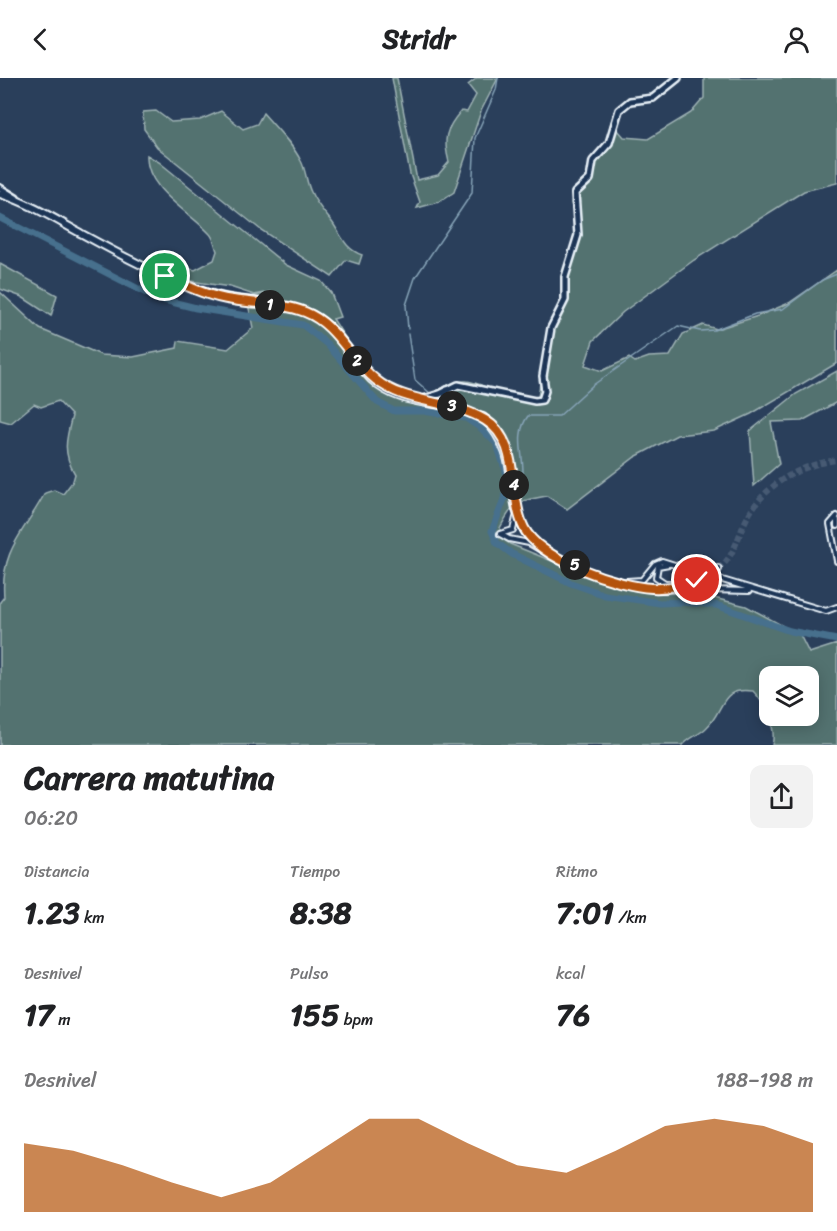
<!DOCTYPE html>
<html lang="es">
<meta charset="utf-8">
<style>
body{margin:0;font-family:Sriracha,sans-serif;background:#f2f2f2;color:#202124;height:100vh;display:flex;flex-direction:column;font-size:22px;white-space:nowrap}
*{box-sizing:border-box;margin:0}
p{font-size:20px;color:#757577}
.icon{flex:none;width:33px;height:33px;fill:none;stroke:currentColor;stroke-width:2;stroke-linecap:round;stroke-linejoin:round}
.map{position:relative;height:667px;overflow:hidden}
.details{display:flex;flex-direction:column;background:#fff;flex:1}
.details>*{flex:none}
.controls{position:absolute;left:759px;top:588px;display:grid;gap:12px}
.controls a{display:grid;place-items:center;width:60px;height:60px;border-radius:12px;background:#fff;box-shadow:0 3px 15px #0003;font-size:30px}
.pin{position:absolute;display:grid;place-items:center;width:51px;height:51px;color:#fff;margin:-26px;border:3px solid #fff;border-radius:50%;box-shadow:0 2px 6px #0007}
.km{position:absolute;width:30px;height:30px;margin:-15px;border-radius:50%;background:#222;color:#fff;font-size:16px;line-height:30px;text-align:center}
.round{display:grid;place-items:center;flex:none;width:63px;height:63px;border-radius:12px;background:#f2f2f2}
.head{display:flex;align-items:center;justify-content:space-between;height:102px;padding:0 24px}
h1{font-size:33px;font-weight:700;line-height:45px}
.figures{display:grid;grid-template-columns:repeat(3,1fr);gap:9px;height:102px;padding:6px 24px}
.figures div{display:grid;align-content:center}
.figures b{font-size:30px;font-weight:700}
.figures small{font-size:16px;font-weight:400}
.figures p{font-size:16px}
.chart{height:168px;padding:12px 24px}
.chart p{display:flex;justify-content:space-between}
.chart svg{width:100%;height:108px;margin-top:6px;fill:#b45309;opacity:.7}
header{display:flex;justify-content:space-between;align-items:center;height:78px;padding:0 24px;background:#fff;font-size:27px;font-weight:700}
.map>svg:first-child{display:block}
</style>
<header><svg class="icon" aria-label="back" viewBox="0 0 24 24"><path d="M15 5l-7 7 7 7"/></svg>Stridr<svg class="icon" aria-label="person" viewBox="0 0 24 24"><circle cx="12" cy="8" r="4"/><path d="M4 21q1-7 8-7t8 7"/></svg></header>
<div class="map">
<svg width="837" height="667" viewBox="0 0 837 667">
<rect width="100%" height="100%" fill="#2a3f5b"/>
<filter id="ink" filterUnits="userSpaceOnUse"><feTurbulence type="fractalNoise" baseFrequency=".0167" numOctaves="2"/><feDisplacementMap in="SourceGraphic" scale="12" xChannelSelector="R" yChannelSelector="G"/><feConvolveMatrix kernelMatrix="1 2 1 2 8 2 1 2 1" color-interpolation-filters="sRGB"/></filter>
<g filter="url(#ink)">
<g fill="#537270" stroke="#9eb2b4" stroke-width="1.5" fill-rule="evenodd">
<path d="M392,0h5l20,102 21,-5 11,-13c-6,-22 -4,-33 12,-51l6,1 9,-17 -8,-10 9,-7h21l-17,33 -27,81 -15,10 -22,6 3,-6 -10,-28z"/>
<path d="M704,0h133v105l-33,8 -110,69 -71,52 -30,29 -8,24 17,6 27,-13 6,4 14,-5 21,-1 13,-22 20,-9 14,4 41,-13 31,-13 48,-33v93l-86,51 -37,17 -37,4 -42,22 -68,52 -20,-13c-31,6 -32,4 -47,32l2,10 8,6 104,42 41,7 43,1 48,12 54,29 9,18 28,-9v101h-65c5,-17 -7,-42 -19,-54 -34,-5 -28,20 -47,37 -7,7 -16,9 -23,17h-683v-143l4,-5c-4,-47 21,-66 41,-104l9,-3 9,4 10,-13 2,-7c-13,-21 -9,-35 -3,-58l-14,-15 -17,6 -7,-3 -23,19 -11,-3v-128l40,37 61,26 32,2 44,-9 1,-7 50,8 25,-21 -6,-30 24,-6 -17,3 -24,-8 -40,-6 -33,-15 6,-5 32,9 19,-10 3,-9c-2,-5 -3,-13 -7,-17 -20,-22 -65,-45 -63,-79l12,7 127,103 35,16 10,12 9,24 -7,2c18,27 53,90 94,76 14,-4 23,-15 39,-14 10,1 21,7 31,10 13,3 27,6 41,7l8,-60 8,-25 7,-9 15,-80 -5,-21 2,-9 3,-6 11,-9 8,-26 11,-9 5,-22 13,15 24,2 43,-26 13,-15zM770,598h38v40h-38z"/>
<path d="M156,33l15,11 29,-2 21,-9 22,18 14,-5 6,-11c13,15 29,30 38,48 5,9 5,21 10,31 5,12 13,20 21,30 10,14 12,26 30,33l-3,9 -13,-4 -14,17 -71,-47 -104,-83 -13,-18 -1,-17z"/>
<polygon points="0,186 57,217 51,238 22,219 0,211"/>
<polygon points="837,293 837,324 802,343 771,344 779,386 754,408 750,353 796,316"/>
</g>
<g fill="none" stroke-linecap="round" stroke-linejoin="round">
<g stroke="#87a4b8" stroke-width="1.5">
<polyline points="408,251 406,227 415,200 472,115 475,60 496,12 498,0"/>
<polyline points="408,256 415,302 431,316"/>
<polyline points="433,327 434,334"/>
<path d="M518,414c14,-25 -8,-52 10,-76h31l34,-31 85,-59 22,5 14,-1 41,-16 28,-5 39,-29 15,-6"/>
<polyline points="504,422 511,418"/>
</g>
<polyline stroke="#46708d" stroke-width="7" points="0,140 156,220 196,230 303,247 327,266 377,324 394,333 424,333 466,340 481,350 497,366 507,397 505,419 492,453 497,465 512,476 571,505 605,517 660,525 682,524 716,527 790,553 837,562"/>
<path stroke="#465a73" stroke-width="6" stroke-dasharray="6 3" stroke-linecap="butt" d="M718,491c16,-12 19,-30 27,-47 17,-36 53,-57 92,-62"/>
<g stroke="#e8f1f8" stroke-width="8">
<g id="minor">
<polyline points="837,438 830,446 837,483"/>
<polyline points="837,442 837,448"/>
<polyline points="500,456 509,461 529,465 541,472"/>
<polyline points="500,456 513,452 516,440"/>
<polyline points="669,486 658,488 656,499 665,505 677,505"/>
<polyline points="719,501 826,533 837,529"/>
<polyline points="627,503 642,502 655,486 662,483 697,494"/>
<polyline points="670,511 749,513"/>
</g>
</g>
<g stroke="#e8f1f8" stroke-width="10">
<g id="tertiary">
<polyline points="0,110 16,120"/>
<polyline points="424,321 440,316 458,307 535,323 542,322 545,313 543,298 551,250 565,222 565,199 578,157 575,115 590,101 593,83 609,65 619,32 630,23 653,20 678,0"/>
<polyline points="441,324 445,320 447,312"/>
</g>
</g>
<g stroke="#e8f1f8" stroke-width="10">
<g id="secondary">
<path d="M0,116c29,9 55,25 82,40 37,20 74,40 114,55 37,15 81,9 115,25 32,16 41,52 68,72 24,17 51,16 78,22 10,3 19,8 29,12"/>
<path d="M483,339c41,44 19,73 42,114 17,30 99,57 132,57 21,0 43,-8 61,-19"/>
</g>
</g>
<use href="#minor" stroke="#1d3557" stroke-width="4"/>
<use href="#tertiary" stroke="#1d3557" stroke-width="5"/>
<use href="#secondary" stroke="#1d3557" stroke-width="6"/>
<g stroke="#e8f1f8" stroke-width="8" stroke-linecap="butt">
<polyline id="minor-bridge" points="697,494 719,501"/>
</g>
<use href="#minor-bridge" stroke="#1d3557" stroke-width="4"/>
</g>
</g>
<g fill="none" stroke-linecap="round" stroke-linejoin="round" filter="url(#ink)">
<g stroke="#fff" stroke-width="12">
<path id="route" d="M165,198c22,10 44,21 68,24 24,4 49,3 72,12 33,13 44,47 71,68 29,24 74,19 109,40 36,21 23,76 39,108 16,32 94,58 128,60 15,1 31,-3 45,-8"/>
</g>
<use href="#route" stroke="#b45309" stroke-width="8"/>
</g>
</svg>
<div class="controls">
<a><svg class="icon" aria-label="layers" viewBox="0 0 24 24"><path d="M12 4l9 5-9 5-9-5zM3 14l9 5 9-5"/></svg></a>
</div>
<div class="pin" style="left:165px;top:198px;background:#1e9e55"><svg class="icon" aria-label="arrive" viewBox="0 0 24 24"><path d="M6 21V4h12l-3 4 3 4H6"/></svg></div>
<div class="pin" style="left:697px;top:502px;background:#d93025"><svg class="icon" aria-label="check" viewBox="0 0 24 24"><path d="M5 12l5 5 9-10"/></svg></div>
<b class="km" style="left:270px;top:227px">1</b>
<b class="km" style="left:357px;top:283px">2</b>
<b class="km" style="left:452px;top:328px">3</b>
<b class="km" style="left:514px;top:407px">4</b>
<b class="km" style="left:575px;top:487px">5</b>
</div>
<section class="details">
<div class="head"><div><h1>Carrera matutina</h1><p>06:20</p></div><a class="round"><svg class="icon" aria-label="share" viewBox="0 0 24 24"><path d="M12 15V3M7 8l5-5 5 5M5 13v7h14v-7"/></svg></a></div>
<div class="figures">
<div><p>Distancia</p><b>1.23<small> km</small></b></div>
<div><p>Tiempo</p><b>8:38</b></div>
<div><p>Ritmo</p><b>7:01<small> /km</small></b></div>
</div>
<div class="figures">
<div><p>Desnivel</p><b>17<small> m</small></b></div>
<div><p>Pulso</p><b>155<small> bpm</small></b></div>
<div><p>kcal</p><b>76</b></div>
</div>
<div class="chart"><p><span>Desnivel</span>188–198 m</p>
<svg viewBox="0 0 160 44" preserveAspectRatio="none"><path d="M0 44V16L10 19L20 25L30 32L40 38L50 32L60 19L70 6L80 6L90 16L100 25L110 28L120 19L130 9L140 6L150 9L160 16V44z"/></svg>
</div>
</section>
